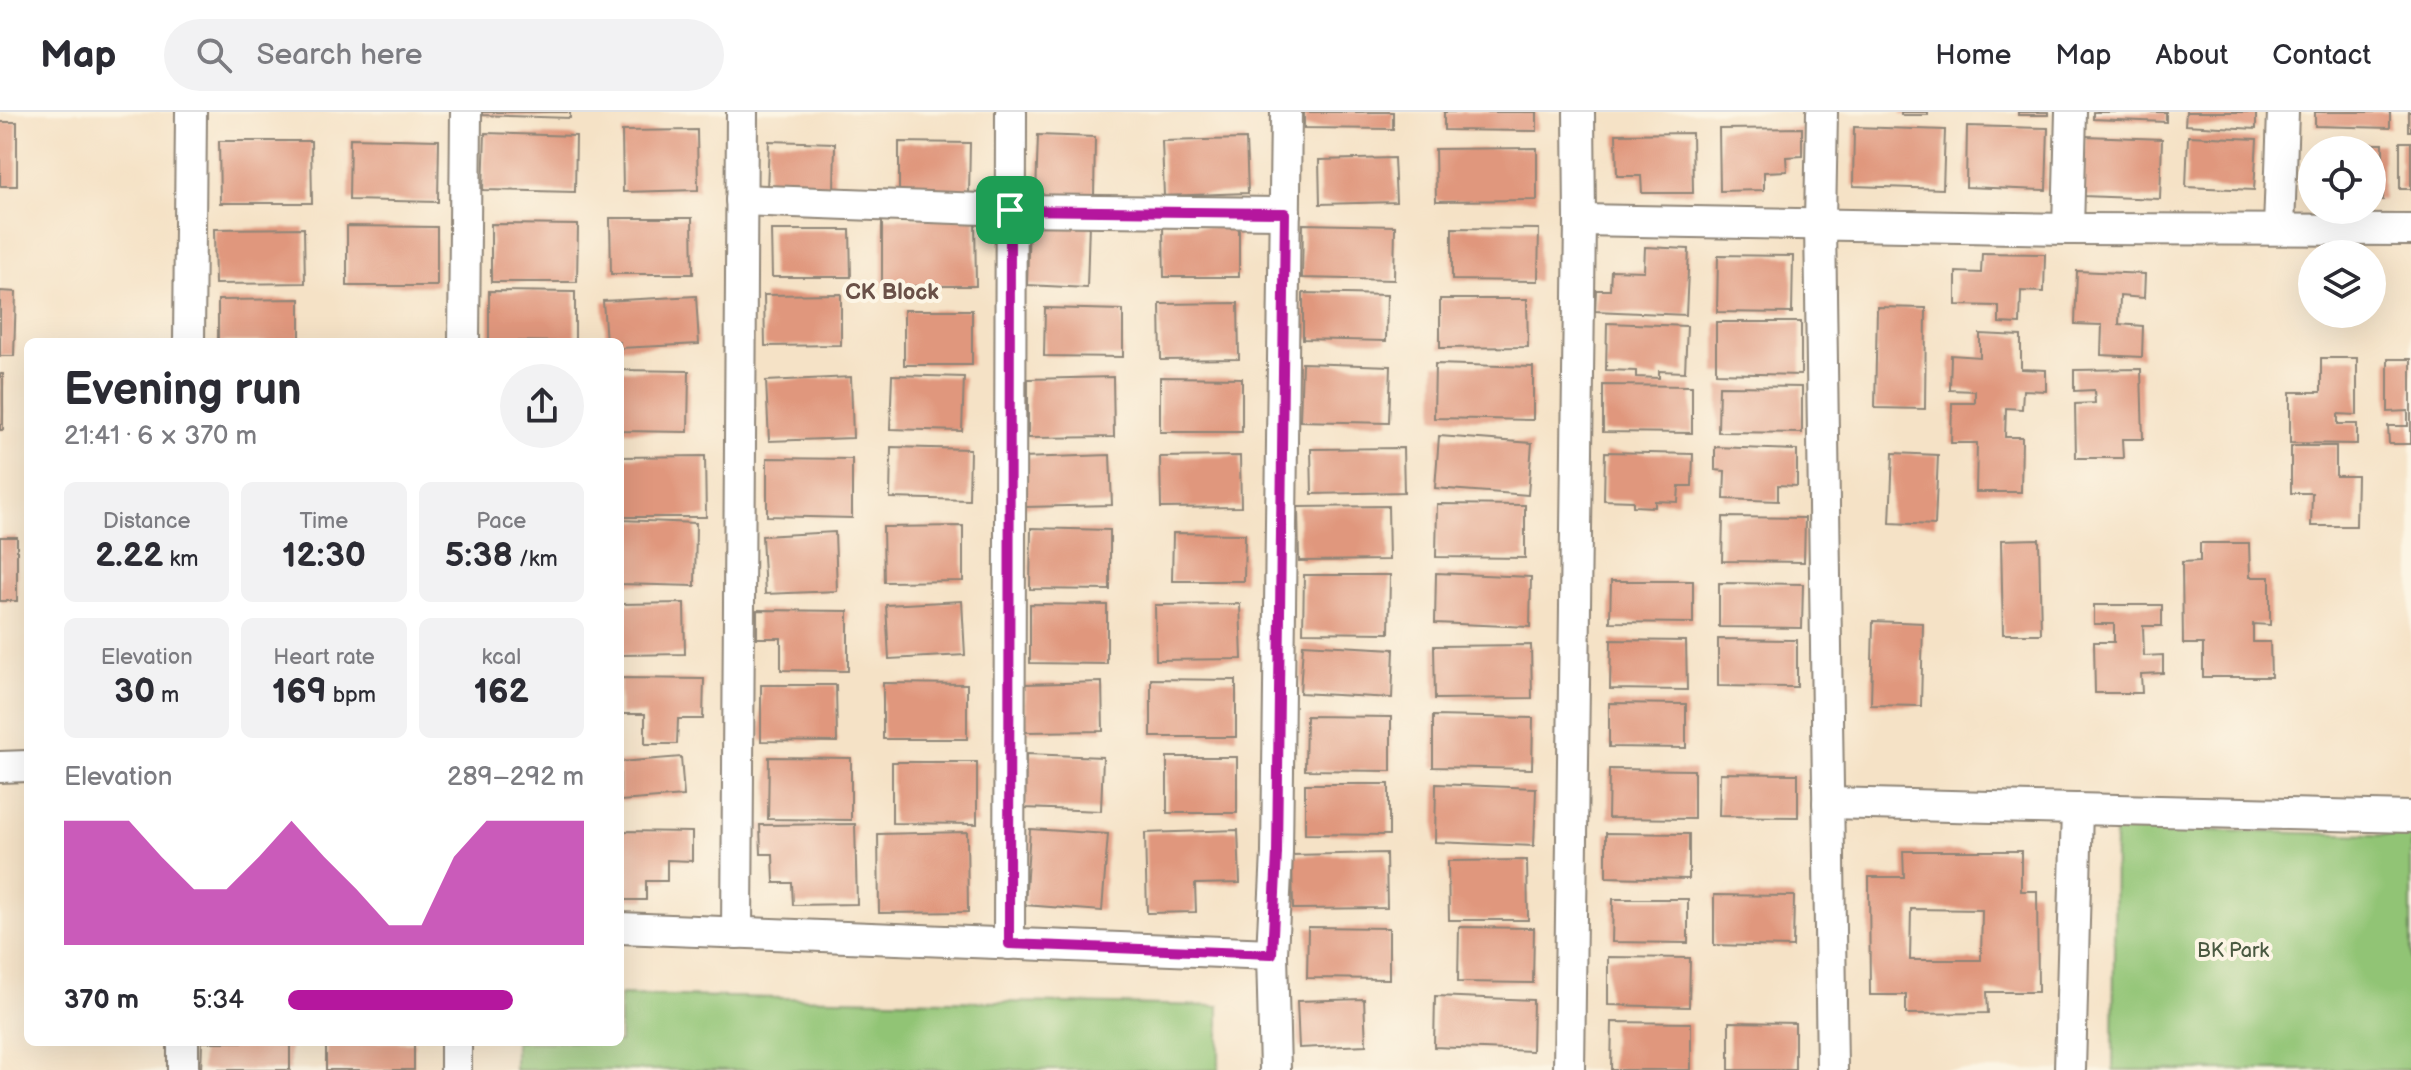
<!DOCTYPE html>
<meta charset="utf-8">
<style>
body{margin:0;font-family:"Balsamiq Sans",sans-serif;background:#f2f2f3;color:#2b2b33;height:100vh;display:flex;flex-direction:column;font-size:30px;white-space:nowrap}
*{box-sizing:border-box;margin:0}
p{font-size:26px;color:#7c7c81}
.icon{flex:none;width:44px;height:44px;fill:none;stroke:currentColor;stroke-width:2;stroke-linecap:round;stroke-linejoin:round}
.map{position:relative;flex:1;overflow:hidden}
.panel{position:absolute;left:24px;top:226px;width:600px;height:708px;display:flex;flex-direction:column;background:#fff;border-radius:12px;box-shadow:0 8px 32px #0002}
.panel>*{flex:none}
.fabs{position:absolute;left:2298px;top:24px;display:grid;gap:16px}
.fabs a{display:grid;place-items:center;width:88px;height:88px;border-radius:50%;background:#fff;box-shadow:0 8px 32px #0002;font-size:40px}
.pin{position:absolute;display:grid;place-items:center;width:68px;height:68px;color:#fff;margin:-34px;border-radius:16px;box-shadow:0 4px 12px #0006}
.round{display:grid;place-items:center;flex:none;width:84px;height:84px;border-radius:42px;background:#f2f2f3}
.summary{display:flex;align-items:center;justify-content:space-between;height:136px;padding:0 40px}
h1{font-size:44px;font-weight:800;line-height:60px}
.figures{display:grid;grid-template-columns:repeat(3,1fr);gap:12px;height:136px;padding:8px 40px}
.figures div{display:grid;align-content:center;border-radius:12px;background:#f2f2f3;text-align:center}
.figures b{font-size:34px;font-weight:800}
.figures small{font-size:22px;font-weight:400}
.figures p{font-size:22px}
.chart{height:224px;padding:16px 40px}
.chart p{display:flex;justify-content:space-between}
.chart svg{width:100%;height:144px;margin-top:8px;fill:#b5179e;opacity:.7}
ul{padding:0 40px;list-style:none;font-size:26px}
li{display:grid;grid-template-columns:128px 96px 1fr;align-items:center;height:60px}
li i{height:20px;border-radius:10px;background:#b5179e}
header{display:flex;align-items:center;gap:48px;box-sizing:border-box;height:112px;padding:0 40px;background:#fff;border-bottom:2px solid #e1e1e2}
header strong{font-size:38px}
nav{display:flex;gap:44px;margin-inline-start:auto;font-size:28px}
.search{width:560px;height:72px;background:#f2f2f3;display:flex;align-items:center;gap:20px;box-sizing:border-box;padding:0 28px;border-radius:44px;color:#7c7c81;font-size:30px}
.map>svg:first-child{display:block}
</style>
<header>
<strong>Map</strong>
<div class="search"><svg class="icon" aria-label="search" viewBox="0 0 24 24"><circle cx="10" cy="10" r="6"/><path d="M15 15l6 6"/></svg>Search here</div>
<nav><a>Home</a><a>Map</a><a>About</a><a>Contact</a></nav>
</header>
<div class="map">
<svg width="2411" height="958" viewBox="0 0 2411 958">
<rect width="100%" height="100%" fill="#fcf5e5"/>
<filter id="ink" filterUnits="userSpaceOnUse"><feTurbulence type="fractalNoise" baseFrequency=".0125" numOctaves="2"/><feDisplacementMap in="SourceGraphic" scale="16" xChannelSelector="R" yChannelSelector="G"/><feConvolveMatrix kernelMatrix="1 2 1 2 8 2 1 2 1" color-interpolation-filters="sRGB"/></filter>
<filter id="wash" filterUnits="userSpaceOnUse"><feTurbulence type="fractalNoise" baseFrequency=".006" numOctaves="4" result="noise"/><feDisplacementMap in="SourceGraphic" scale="32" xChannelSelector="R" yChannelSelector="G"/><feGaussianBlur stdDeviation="1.8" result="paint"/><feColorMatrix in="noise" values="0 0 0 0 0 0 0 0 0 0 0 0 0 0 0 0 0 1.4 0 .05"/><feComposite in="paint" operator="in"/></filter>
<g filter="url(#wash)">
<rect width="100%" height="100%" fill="#f5e2c6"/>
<g fill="#91c475" stroke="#5e7850" stroke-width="2">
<polygon points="2115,716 2411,724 2411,958 2113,958"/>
<polygon points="620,883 1219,894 1219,958 515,958 515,930 620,930"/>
</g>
<g id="blocks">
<g fill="#e0977d" fill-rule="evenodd">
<polygon points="478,0 570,0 570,6 478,3"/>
<polygon points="1304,0 1393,0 1393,17 1304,16"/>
<polygon points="1444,0 1537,0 1537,19 1444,18"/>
<rect x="1901" y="0" width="27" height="3"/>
<rect x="2018" y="0" width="30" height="3"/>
<polygon points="2093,0 2166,0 2166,10 2093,7"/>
<polygon points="2186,0 2256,0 2256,17 2185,13"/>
<polygon points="2315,0 2390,0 2390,16 2315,14"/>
<rect x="2408" y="0" width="3" height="19"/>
<rect x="0" y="10" width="17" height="64"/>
<polygon points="1967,14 2048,16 2046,78 1966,75"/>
<polygon points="1854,15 1945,18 1943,77 1853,74"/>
<polygon points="1802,16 1802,44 1786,45 1787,59 1764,60 1764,78 1720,79 1719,17"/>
<polygon points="697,18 698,78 623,80 622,19"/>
<polygon points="485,21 576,24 575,80 483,78"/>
<polygon points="1692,21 1693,81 1642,81 1641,64 1617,64 1616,22"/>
<polygon points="1038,23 1095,25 1094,85 1036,83"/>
<polygon points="2085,24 2162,27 2160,87 2083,84"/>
<polygon points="2188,24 2257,27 2254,78 2186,75"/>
<polygon points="350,26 439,28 438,90 349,88"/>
<polygon points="1246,27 1248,81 1164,84 1162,29"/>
<polygon points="219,29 311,29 312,91 220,91"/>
<polygon points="769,29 835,31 834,80 767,78"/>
<polygon points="899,30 970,31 969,83 899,83"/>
<rect x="2400" y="30" width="11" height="47"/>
<polygon points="2322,32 2383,32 2383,88 2372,88 2372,38 2322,38"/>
<polygon points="1537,36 1537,88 1436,89 1435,37"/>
<polygon points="1394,46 1396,90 1320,92 1319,48"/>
<polygon points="610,106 692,106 693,162 611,162"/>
<polygon points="882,106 975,106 976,174 882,174"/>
<polygon points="1029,109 1089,111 1087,176 1027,173"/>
<polygon points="491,112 578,113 577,170 491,170"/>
<polygon points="1303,112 1395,114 1394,168 1302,166"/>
<polygon points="347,114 437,115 437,174 347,174"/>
<polygon points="1163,115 1239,115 1239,165 1164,165"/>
<polygon points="304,116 305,171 215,172 214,117"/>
<polygon points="1452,116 1539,117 1538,169 1452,168"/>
<polygon points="771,118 850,118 851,165 772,165"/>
<polygon points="1645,135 1689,137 1686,203 1595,199 1596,178 1610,178 1611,158 1644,159"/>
<polygon points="1982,141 2045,142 2044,180 2021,179 2020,212 1999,211 1999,194 1956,193 1956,160 1981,161"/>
<polygon points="1718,143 1793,144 1792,201 1717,200"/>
<polygon points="2077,159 2145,162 2144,186 2120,184 2119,212 2143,214 2142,245 2101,243 2102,213 2075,212"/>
<polygon points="0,179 16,180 14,244 0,244"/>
<polygon points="489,179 575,180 575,230 489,229"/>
<polygon points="1303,181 1387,183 1386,229 1303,227"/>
<polygon points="841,182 841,233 765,234 764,183"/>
<polygon points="696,184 699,232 620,236 620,230 606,230 603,189"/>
<polygon points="300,187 300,230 218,230 218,188"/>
<polygon points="1440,187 1527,187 1528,235 1440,236"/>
<polygon points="1238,191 1239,247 1161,248 1160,192"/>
<polygon points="1877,195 1926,196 1925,297 1875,296"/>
<polygon points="1045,196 1123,198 1123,245 1044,244"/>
<rect x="904" y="198" width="68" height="55"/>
<polygon points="1716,210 1801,210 1801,263 1716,261"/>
<polygon points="1607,211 1687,214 1685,260 1659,259 1659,266 1636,265 1636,259 1606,258"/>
<polygon points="1980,222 2021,224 2021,257 2046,258 2046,279 2023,278 2022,297 2006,296 2005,325 2022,325 2021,380 1976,380 1977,331 1951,331 1952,291 1975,291 1975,279 1950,278 1951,243 1980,245"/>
<polygon points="2321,246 2357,246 2357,303 2338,302 2338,312 2357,312 2357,332 2290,331 2290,280 2321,280"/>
<polygon points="2388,247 2411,247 2411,332 2389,332 2388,314 2408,314 2408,299 2388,300"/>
<polygon points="1302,251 1391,254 1389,311 1300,309"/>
<polygon points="1435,252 1533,255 1533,308 1434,306"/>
<polygon points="2141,257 2143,327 2122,327 2123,346 2076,346 2075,292 2095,291 2094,278 2074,279 2074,258"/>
<polygon points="620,258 689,259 688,320 620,319"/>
<rect x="0" y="262" width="3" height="56"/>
<polygon points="892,263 964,265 962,319 890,317"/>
<polygon points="851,265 853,326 769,329 766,269"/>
<polygon points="1113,265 1114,325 1028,326 1028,267"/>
<polygon points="1160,265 1242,266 1242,320 1160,320"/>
<polygon points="1603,273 1692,274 1692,321 1603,320"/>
<polygon points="1719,274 1802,275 1802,321 1718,320"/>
<polygon points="1439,324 1532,331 1528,383 1435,376"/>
<polygon points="2291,334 2336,334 2336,364 2357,364 2356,414 2311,414 2312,381 2291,381"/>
<polygon points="891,335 970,337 969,388 890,386"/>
<polygon points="1715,335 1797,338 1797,374 1778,373 1778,389 1724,387 1725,359 1715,358"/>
<polygon points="1403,336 1404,380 1312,382 1311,337"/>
<polygon points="1605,340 1693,342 1692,374 1679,374 1678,390 1655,389 1655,395 1633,394 1633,389 1604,388"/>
<polygon points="1893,341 1938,343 1935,413 1890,411"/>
<polygon points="1110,343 1112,393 1024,395 1022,346"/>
<polygon points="705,344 706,405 621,405 620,345"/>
<polygon points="1240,344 1241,395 1161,396 1160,345"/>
<polygon points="767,346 852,347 852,406 767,404"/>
<polygon points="1437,392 1525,393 1525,446 1436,445"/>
<polygon points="1388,394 1389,448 1299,449 1298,395"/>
<polygon points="1723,405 1805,406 1804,450 1722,449"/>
<polygon points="620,408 696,411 695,474 620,472"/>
<polygon points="963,414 963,469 884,470 883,415"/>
<polygon points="1031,416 1110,418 1110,478 1030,477"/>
<polygon points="835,420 837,479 765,482 762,424"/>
<polygon points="1173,421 1245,422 1244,469 1172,469"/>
<rect x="0" y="425" width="17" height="64"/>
<polygon points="2039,427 2041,522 2003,522 2001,428"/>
<polygon points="2200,431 2249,431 2250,465 2270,465 2270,513 2253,512 2253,530 2270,530 2271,565 2203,565 2203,532 2183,532 2182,450 2200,449"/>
<polygon points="1436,461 1531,465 1530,515 1435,511"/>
<polygon points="1304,463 1390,463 1389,521 1303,520"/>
<polygon points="1611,469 1693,469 1693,511 1610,510"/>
<polygon points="1719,471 1803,472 1802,516 1719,515"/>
<polygon points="962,489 965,543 889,547 886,493"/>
<polygon points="684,491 685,542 620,543 620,492"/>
<polygon points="1030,492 1107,493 1107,552 1030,551"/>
<polygon points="1240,492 1242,547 1156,548 1155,493"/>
<polygon points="2094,493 2162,493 2162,514 2143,514 2144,544 2163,543 2163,561 2141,562 2142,581 2095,581 2094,530 2114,530 2114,512 2094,512"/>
<polygon points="757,498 848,499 848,559 781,558 781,526 757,526"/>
<polygon points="1873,509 1923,511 1921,594 1871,593"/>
<polygon points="1718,527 1797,528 1797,575 1718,574"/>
<polygon points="1611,528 1686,529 1687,578 1610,577"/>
<polygon points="1303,532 1394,537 1392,586 1300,581"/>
<polygon points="1531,533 1532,586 1435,587 1434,534"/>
<polygon points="620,566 704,567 703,607 678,607 677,632 645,632 645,602 620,602"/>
<polygon points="1151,567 1236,568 1236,625 1151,625"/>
<polygon points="1102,570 1103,619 1025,620 1024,572"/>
<polygon points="883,571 967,572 967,627 883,627"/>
<polygon points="761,573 836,573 837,630 761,629"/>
<polygon points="1609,591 1686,592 1686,636 1609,635"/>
<polygon points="1306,604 1391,605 1391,659 1305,658"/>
<polygon points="1433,604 1533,606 1532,657 1433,655"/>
<polygon points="1026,642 1103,645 1101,699 1025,696"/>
<polygon points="681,645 684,684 620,689 620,650"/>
<polygon points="769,645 851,646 851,708 768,707"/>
<rect x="1167" y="645" width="70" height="56"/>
<polygon points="892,650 977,650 977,712 892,711"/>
<polygon points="1609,657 1694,658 1694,707 1608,706"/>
<polygon points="1720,661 1798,662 1798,705 1719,704"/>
<polygon points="1305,672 1389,672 1389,723 1305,722"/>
<polygon points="1436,672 1536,676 1534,734 1435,730"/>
<polygon points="855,712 857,792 793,793 792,771 774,771 773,742 761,742 760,713"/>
<polygon points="1030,717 1108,722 1102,799 1025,793"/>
<polygon points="1238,718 1240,771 1195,772 1196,800 1147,801 1145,721"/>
<polygon points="620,719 692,720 692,749 667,748 667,769 646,769 646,788 620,788"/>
<polygon points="967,720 968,800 879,801 878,722"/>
<polygon points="1606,721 1689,722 1689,767 1606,765"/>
<path d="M1903,739h118v40h16l1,101h-51l1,21 -82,1v-19h-36l-1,-118h35zM1911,797l71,1 -1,50h-71z"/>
<polygon points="1386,741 1387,796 1293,797 1292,743"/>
<polygon points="1527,748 1528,808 1449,808 1448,749"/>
<polygon points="1714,783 1794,784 1793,835 1714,833"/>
<polygon points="1613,787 1688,787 1688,831 1612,830"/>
<polygon points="1308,815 1389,816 1389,867 1307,866"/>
<polygon points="1459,815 1534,816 1533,871 1458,870"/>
<polygon points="1608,845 1690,846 1689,895 1608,893"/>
<polygon points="1435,884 1533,888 1532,939 1434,935"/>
<polygon points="1364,887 1366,933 1299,936 1297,889"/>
<polygon points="1612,910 1691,911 1691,958 1611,958"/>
<polygon points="1729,910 1795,911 1795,958 1729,958"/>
<polygon points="202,930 290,930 290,958 201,958"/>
<rect x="326" y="930" width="88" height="28"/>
</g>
</g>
</g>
<g filter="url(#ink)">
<use href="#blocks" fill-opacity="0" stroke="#908678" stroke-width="2"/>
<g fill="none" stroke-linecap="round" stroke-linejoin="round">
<g stroke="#908678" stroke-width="34">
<g id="minor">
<polyline points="1822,0 1820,111 1832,958"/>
<polyline points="741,88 1010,98 1285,101"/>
<polyline points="1580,108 2068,117 2411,118"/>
<polyline points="2068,117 2071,0"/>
<polyline points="2279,117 2283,0"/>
<polyline points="189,230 191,0"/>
<polyline points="464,230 466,0"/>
<polyline points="0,655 28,654"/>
<polyline points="1828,691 2411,705"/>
<polyline points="620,816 1272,842 1275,958"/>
<polyline points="737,821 742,0"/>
<polyline points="1009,832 1011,0"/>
<polyline points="1272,842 1277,741 1286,0"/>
<polyline points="183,958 183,930"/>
<polyline points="456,958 456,930"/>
<polyline points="1569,958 1580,108 1579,0"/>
<polyline points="2070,958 2077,697"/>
</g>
</g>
<use href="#minor" stroke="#fff" stroke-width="30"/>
</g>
</g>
<g fill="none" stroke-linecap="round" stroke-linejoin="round" filter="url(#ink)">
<g stroke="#fff" stroke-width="16">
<polygon id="route" points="1010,98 1285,101 1277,741 1272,842 1009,832"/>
</g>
<use href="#route" stroke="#b5179e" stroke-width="10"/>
</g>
<g text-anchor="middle" stroke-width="8" stroke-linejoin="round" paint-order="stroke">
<g font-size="20" fill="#4a5941" stroke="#fcf5e5">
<text x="2233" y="845">BK Park</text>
</g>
<g font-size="22" font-weight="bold" fill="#6a5148" stroke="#fcf5e5">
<text x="892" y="187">CK Block</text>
</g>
</g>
</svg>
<div class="fabs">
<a><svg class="icon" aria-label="locate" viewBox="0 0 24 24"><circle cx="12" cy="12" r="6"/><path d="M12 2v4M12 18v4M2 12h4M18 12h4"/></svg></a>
<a><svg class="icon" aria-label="layers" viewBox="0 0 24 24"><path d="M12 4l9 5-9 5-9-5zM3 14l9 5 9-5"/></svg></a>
</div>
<div class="pin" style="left:1010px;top:98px;background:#1e9e55"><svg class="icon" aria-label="arrive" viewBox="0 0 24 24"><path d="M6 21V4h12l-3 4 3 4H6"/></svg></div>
<section class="panel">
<div class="summary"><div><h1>Evening run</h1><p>21:41 · 6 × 370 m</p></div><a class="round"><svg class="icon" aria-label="share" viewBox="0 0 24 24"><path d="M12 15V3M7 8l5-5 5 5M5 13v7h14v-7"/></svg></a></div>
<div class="figures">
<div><p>Distance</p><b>2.22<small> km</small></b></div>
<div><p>Time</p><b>12:30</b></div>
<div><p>Pace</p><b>5:38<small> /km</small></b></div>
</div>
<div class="figures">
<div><p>Elevation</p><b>30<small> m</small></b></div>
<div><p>Heart rate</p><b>169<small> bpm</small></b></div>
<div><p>kcal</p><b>162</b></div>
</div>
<div class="chart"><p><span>Elevation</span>289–292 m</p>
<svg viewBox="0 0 160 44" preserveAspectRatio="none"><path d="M0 44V6L10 6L20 6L30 17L40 27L50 27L60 17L70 6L80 17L90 27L100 38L110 38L120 17L130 6L140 6L150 6L160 6V44z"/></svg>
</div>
<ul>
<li><b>370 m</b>5:34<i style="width:76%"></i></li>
</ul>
</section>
</div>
